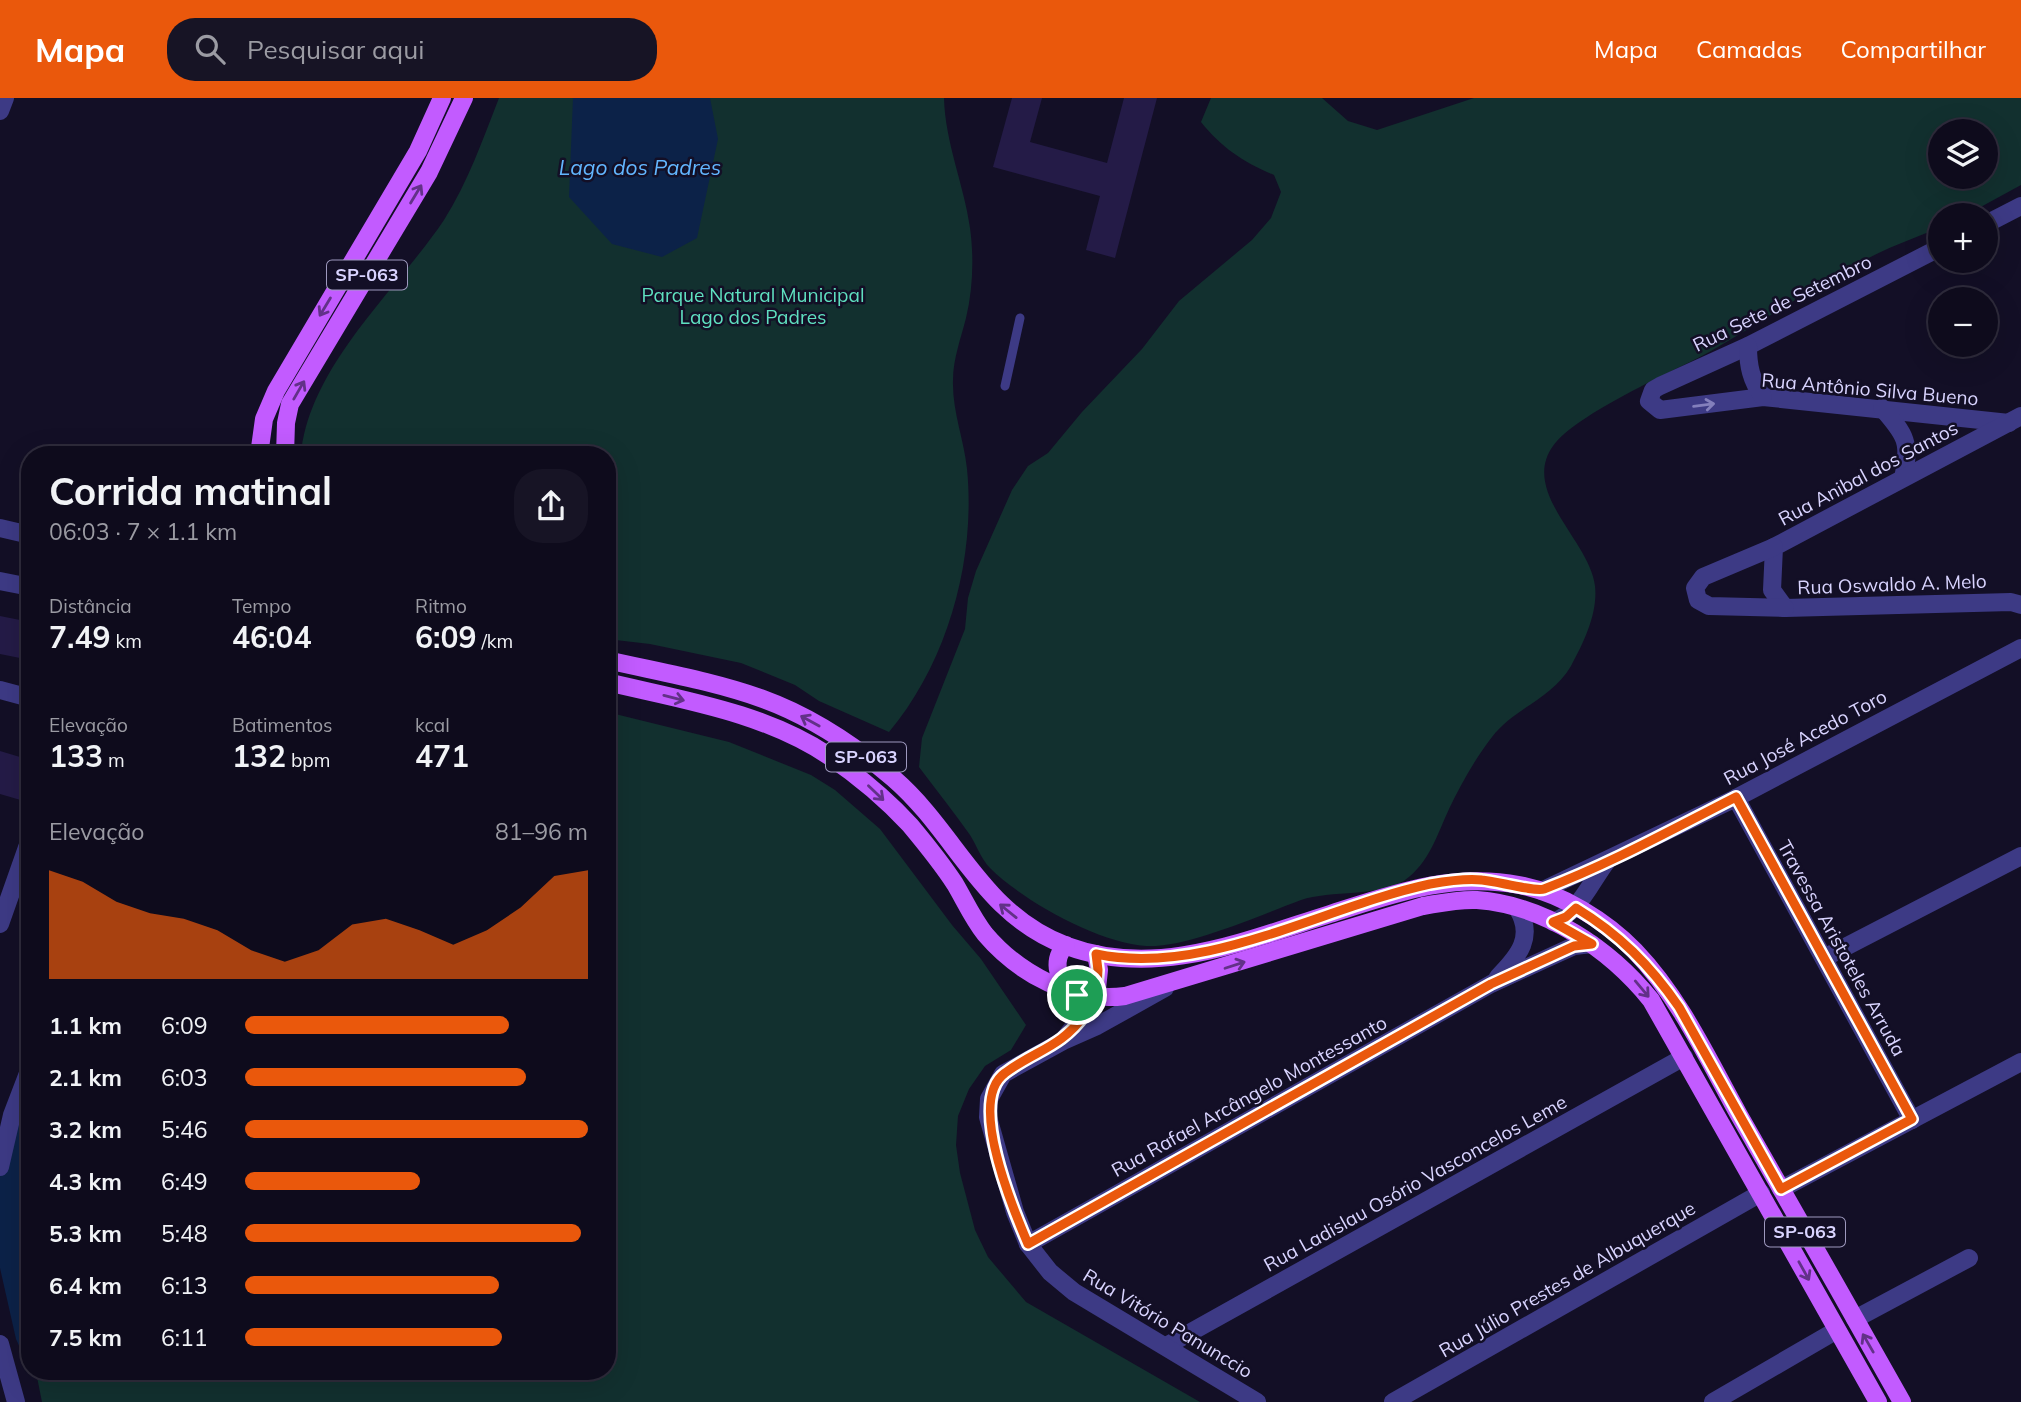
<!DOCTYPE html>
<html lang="pt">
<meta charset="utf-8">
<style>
body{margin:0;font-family:Mulish,sans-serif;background:#171425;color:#f1f3f6;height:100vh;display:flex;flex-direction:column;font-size:26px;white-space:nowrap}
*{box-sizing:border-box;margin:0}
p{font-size:23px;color:#9b9ba3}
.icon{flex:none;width:38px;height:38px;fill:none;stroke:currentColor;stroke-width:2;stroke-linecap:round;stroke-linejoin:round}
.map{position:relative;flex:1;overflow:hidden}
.details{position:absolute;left:21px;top:348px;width:595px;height:934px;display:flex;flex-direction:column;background:#0e0b1c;border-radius:28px;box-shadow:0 7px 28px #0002,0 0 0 2px #2e2b3b}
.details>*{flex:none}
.controls{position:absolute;left:1928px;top:21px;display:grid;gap:14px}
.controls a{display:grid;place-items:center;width:70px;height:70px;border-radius:50%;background:#0e0b1c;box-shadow:0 7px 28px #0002,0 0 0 2px #2e2b3b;font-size:35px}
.pin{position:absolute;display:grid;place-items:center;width:60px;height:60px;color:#fff;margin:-30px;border:4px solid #fff;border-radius:50%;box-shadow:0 2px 7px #0007}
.round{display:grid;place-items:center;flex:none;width:74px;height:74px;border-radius:28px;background:#171425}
.headline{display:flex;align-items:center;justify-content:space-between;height:119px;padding:0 28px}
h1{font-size:38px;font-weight:700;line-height:52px}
.figures{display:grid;grid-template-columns:repeat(3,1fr);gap:10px;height:119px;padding:7px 28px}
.figures div{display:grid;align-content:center}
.figures b{font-size:30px;font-weight:700}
.figures small{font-size:19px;font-weight:400}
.figures p{font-size:19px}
.chart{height:196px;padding:14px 28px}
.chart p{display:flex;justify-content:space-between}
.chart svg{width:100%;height:126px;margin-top:7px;fill:#ea580c;opacity:.7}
ul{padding:0 28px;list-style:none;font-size:23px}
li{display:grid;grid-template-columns:112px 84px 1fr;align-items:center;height:52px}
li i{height:18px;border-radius:9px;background:#ea580c}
header{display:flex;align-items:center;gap:42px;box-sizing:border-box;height:98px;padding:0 35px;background:#ea580c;color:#fff}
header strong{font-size:33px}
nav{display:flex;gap:38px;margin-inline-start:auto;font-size:24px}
.search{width:490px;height:63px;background:#171425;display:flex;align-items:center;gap:18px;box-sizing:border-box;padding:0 24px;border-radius:28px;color:#9b9ba3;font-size:26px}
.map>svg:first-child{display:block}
</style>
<header>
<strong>Mapa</strong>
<div class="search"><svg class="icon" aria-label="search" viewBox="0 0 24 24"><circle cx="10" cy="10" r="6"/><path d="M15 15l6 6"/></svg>Pesquisar aqui</div>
<nav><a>Mapa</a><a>Camadas</a><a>Compartilhar</a></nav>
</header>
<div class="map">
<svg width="2021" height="1304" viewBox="0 0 2021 1304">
<rect width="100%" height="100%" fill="#130f26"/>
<g fill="#12302f" fill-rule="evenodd">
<path d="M499,0h445c1,44 20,87 26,130 4,29 3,61 -4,90 -5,20 -13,41 -13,62 -1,31 11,59 14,89 9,90 -19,193 -78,263l-70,-31 -24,-16 -54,-22 -91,-19 -43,-5v-184h-306c8,-89 96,-165 143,-235 24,-38 39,-81 55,-122z"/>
<path d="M1211,0h111l26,23 29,9 97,-32h547v87l-55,30h-25v12c-26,11 -53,20 -78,34 -52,27 -101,61 -152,90 -38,21 -134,62 -158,95 -33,46 37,95 42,140 3,27 -11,56 -24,80 -19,33 -57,42 -79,71 -17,22 -31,47 -43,72 -12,26 -20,54 -44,71 -24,17 -75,10 -104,20 -41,15 -114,48 -155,46 -47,-3 -123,-45 -156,-78 -9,-9 -13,-22 -20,-33 -16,-23 -34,-45 -51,-68l3,-29 43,-109 3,-31 8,-27 36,-81 16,-24 20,-13 34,-41 60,-63 37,-48 73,-61 19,-22 10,-26 -7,-17c-31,-13 -52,-27 -73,-53zM1941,33h45v46h-45z"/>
<polygon points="607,614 729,644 811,677 835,692 880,731 952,827 981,861 1026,927 1011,952 985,968 969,991 958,1018 956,1047 960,1075 975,1132 988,1159 1026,1204 1200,1304 42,1304 37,1279 31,1274 607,1274"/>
</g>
<g fill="#0c2248">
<polygon points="573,0 710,0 718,41 697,140 662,159 612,146 569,99"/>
<polygon points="30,970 30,1272 16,1241 0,1170 0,1076"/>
<path d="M31,1274h106c-34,14 -65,9 -100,5z"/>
</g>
<g fill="#241b47">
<polygon points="1012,0 1042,0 1030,44 1107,65 1124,0 1157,0 1115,160 1086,152 1100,98 993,69"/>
<polygon points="0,518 30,524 30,562 0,556"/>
<polygon points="0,653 30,662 30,687 24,703 0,696"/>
</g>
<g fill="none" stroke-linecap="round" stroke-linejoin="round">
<polyline stroke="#3d3a85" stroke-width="9" points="1005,288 1020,220"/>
<g stroke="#3d3a85" stroke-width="18">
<polyline points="0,13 5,0"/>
<polyline points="1986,126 2021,108"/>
<polyline points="1941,149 1748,248 1660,288 1653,292 1649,303 1660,312 1763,299 2009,325"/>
<path d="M1748,248c0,20 3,34 15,51"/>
<path d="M1882,310c24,27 29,35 21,70"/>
<polyline points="2021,318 1774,449 1772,492 1785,510 2011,504 2021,507"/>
<polyline points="0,430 30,437"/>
<polyline points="1774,449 1703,479 1695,490 1698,502 1709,508 1785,510"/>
<polyline points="0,483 30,489"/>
<polyline points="0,592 30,600"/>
<polyline points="1736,700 1912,1022"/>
<polyline points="0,826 30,741"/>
<polyline points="1824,860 2021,758"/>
<polyline points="0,1069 12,1017 30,970"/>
<polyline points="1781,1091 2021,964"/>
<polyline points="1855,1221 1969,1160"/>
<polyline points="0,1246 16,1304"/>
<polyline points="1166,1248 1684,959"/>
<polyline points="1393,1304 1761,1095"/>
<polyline points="1713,1304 1837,1232"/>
</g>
<g stroke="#3d3a85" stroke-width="18">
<polyline points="1541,793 1736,700 2021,550"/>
<path d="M1553,824c26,-9 37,-39 54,-61"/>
<path d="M1498,879c21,-21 37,-41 19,-69"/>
<polyline points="1165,890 1097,928 1063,943 1003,976 989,1001 988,1019 1015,1114 1028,1146 1050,1174 1074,1194 1257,1304"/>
<polyline points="1065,940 1096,900"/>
<polyline points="1028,1146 1491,886 1574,848 1592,846"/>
</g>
<g stroke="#c25bff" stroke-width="18">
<polyline points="259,357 264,321 276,293 418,53 442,0"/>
<polyline points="285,357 286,325 290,306 429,74 464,0"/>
<path d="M607,562c52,12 106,21 156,39 47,17 92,47 130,79 64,55 88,136 174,168 89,33 177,-5 263,-32 63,-20 122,-42 189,-29 42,8 87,36 116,66 45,47 73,108 104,164 55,96 109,191 163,287"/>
<path d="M607,584c75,18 156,30 222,74 28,19 57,43 81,69 15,18 32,39 45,59 10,17 18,35 30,50 34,40 88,69 140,62l298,-90c18,-3 36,-7 54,-6 68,5 133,49 174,100l227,402"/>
<path d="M1066,847c-14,14 -9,33 3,46"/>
<polyline points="1096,856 1099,872 1096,900"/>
</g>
</g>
<defs><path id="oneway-shaft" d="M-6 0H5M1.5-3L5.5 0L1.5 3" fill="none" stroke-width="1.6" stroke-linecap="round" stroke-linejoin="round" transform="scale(1.75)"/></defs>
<g stroke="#623188">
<use href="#oneway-shaft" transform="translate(416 96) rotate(-59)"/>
<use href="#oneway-shaft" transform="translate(325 209) rotate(121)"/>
<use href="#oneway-shaft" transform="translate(299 292) rotate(-60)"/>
<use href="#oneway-shaft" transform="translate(674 600) rotate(14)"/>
<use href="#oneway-shaft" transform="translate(810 623) rotate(-151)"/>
<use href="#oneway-shaft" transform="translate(876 695) rotate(44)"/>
<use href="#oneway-shaft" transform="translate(1008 813) rotate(-141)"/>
<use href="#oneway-shaft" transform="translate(1235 867) rotate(-18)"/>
<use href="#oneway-shaft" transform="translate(1642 891) rotate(50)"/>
<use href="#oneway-shaft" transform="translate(1804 1173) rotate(61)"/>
<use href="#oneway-shaft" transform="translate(1868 1245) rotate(-120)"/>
</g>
<use stroke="#837fbc" href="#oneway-shaft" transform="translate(1704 307) rotate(-7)"/>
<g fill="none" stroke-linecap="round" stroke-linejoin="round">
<g stroke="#fff" stroke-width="14">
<path id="route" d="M1736,699l176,322 -131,70 -102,-182c-29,-42 -60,-73 -103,-99l-10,9 -13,5 39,22 -18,2 -83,38 -463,260c-15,-35 -61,-144 -23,-171 32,-24 55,-24 81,-60l-9,-18 19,3 2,-28 -2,-16c109,23 227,-47 334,-70 17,-3 35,-6 52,-4 13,1 54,12 62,9 66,-25 129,-60 192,-92z"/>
</g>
<use href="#route" stroke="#ea580c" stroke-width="9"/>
</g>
<g text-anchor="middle" stroke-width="5" stroke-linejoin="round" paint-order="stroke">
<g fill="#130f26" stroke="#9e99be" stroke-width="2">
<rect x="327" y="162.5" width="80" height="29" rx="5"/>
<rect x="826" y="644.5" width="80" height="29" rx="5"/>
<rect x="1765" y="1119.5" width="80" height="29" rx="5"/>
</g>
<g font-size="18" font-weight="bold" fill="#d9d4ff">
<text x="367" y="183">SP-063</text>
<text x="866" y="665">SP-063</text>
<text x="1805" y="1140">SP-063</text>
</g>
<g font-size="19" fill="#5fe0c0" stroke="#130f26">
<text x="753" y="204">Parque Natural Municipal<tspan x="753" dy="22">Lago dos Padres</tspan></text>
</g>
<g font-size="19" fill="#d9d4ff" stroke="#130f26">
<text transform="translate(1782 205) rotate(-26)" y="7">Rua Sete de Setembro</text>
<text transform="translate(1870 291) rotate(5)" y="7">Rua Antônio Silva Bueno</text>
<text transform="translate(1868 375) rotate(-28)" y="7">Rua Anibal dos Santos</text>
<text transform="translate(1892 486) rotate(-2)" y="7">Rua Oswaldo A. Melo</text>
<text transform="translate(1805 639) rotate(-28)" y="7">Rua José Acedo Toro</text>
<text transform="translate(1842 850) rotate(61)" y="7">Travessa Aristoteles Arruda</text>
<text transform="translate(1249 998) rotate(-29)" y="7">Rua Rafael Arcângelo Montessanto</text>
<text transform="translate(1415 1085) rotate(-29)" y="7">Rua Ladislau Osório Vasconcelos Leme</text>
<text transform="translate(1567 1181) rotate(-30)" y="7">Rua Júlio Prestes de Albuquerque</text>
<text transform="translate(1168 1225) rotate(31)" y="7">Rua Vitório Panunccio</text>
</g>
<g font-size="21" font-style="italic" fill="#62b6ff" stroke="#130f26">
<text x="640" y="77">Lago dos Padres</text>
</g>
</g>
</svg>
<div class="controls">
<a><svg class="icon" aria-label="layers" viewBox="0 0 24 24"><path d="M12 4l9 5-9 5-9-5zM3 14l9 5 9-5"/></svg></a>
<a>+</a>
<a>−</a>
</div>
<div class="pin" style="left:1077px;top:897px;background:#1e9e55"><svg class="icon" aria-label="arrive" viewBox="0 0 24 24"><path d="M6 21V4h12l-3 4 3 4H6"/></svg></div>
<section class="details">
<div class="headline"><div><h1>Corrida matinal</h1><p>06:03 · 7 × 1.1 km</p></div><a class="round"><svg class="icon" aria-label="share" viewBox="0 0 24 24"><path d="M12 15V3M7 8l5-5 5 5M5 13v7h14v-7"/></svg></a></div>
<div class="figures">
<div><p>Distância</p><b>7.49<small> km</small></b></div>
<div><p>Tempo</p><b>46:04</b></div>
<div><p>Ritmo</p><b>6:09<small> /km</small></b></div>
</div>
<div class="figures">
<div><p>Elevação</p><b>133<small> m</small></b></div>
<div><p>Batimentos</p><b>132<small> bpm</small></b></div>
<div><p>kcal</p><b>471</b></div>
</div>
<div class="chart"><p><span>Elevação</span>81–96 m</p>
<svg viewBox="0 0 160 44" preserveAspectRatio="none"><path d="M0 44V6L10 10L20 17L30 21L40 23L50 27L60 34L70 38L80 34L90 25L100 23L110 27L120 32L130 27L140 19L150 8L160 6V44z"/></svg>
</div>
<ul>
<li><b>1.1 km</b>6:09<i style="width:77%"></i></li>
<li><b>2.1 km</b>6:03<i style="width:82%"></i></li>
<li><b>3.2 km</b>5:46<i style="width:100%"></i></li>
<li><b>4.3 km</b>6:49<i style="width:51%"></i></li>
<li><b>5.3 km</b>5:48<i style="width:98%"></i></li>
<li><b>6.4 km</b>6:13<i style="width:74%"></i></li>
<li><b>7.5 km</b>6:11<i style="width:75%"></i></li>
</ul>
</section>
</div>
